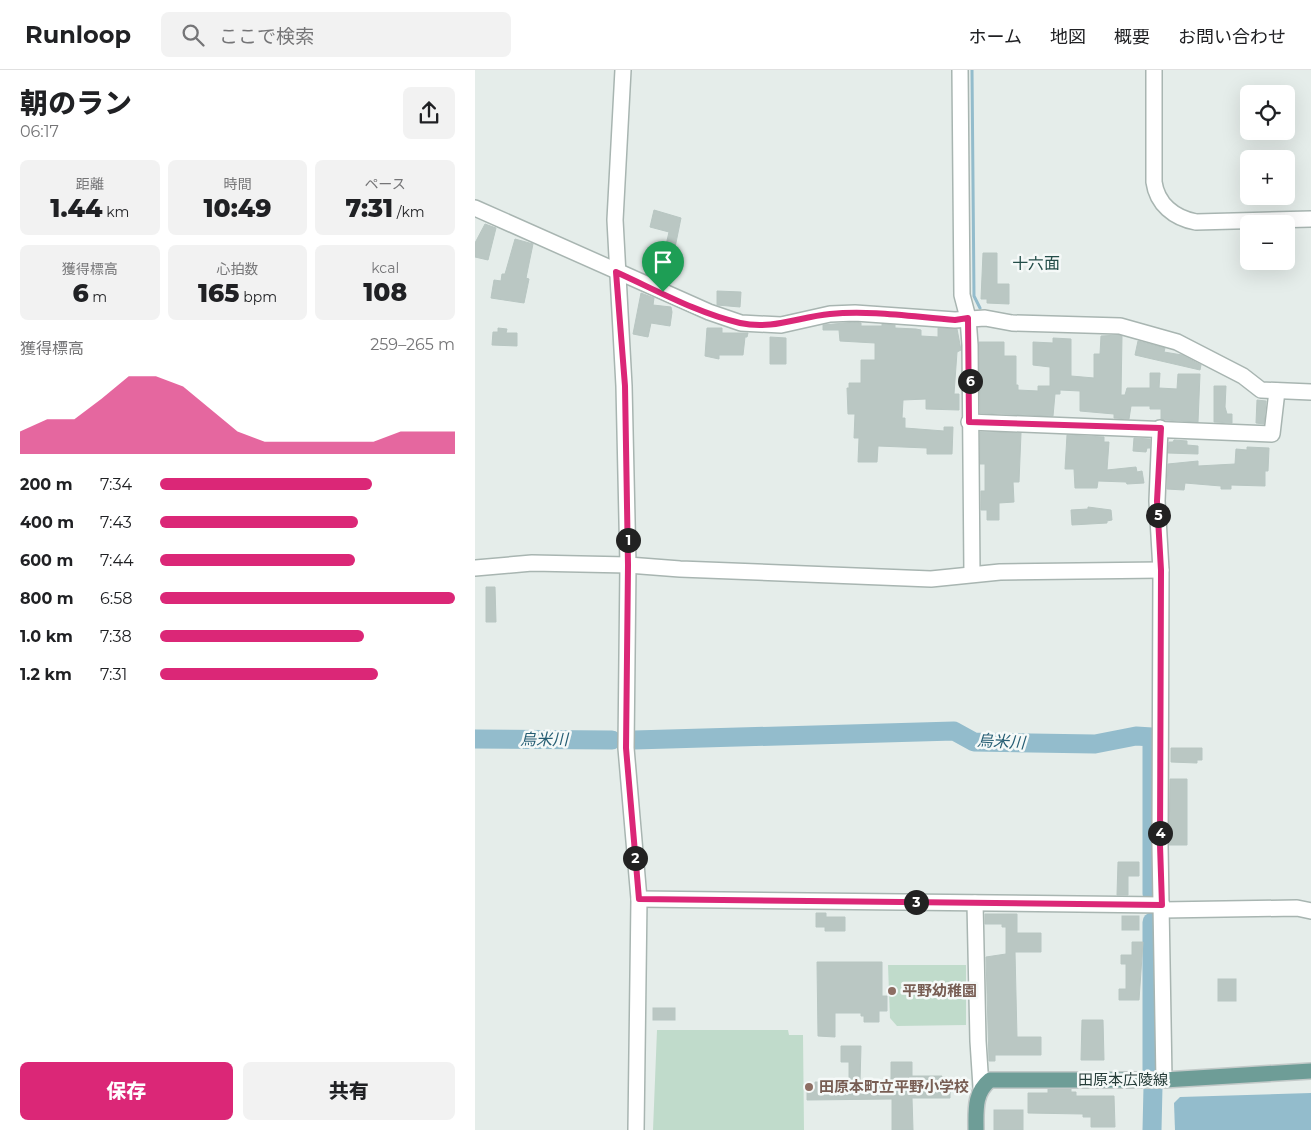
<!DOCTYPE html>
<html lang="ja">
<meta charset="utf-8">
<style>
body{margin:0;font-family:Montserrat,"Noto Sans JP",sans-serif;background:#f2f2f2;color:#202124;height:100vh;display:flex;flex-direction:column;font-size:19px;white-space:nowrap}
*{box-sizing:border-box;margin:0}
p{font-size:16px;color:#757577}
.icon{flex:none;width:28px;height:28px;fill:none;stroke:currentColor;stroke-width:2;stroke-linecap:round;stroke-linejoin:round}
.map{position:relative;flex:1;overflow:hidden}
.drawer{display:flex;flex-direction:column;background:#fff;width:475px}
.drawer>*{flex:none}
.tools{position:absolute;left:765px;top:15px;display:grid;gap:10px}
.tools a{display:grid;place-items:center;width:55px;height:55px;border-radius:8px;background:#fff;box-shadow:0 5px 20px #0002;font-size:25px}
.pin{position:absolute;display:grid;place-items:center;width:42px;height:42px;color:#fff;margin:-51px -21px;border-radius:50% 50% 50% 0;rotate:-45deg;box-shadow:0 0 5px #0007}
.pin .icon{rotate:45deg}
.km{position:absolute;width:25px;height:25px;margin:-12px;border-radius:50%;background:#222;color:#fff;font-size:14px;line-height:25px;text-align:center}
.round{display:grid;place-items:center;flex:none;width:52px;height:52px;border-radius:8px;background:#f2f2f2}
.head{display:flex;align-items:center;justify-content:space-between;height:85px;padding:0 20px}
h1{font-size:28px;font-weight:800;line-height:38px}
.figures{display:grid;grid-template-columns:repeat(3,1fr);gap:8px;height:85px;padding:5px 20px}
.figures div{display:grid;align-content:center;border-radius:8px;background:#f2f2f2;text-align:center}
.figures b{font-size:25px;font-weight:800}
.figures small{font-size:14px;font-weight:400}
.figures p{font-size:14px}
.chart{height:140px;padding:10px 20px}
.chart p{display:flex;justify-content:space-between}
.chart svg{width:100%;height:90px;margin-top:5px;fill:#db2777;opacity:.7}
.button{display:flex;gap:10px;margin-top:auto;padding:10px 20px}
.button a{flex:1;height:58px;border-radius:8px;background:#db2777;color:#fff;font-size:20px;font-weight:800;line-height:58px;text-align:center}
.button a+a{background:#f2f2f2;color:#202124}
ul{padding:0 20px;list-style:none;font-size:16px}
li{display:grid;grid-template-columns:80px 60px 1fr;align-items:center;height:38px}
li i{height:12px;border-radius:6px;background:#db2777}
header{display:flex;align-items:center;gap:30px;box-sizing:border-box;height:70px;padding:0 25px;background:#fff;border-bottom:1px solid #e0e0e0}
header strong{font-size:24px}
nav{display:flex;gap:28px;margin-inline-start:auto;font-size:18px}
.search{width:350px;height:45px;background:#f2f2f2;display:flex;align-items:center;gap:12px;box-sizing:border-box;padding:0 18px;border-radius:8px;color:#757577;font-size:19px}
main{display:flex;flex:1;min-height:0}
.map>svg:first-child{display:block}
</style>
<header>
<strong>Runloop</strong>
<div class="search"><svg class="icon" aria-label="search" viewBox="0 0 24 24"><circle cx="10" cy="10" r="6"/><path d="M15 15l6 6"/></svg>ここで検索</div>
<nav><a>ホーム</a><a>地図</a><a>概要</a><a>お問い合わせ</a></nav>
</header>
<main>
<section class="drawer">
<div class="head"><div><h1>朝のラン</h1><p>06:17</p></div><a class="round"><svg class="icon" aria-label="share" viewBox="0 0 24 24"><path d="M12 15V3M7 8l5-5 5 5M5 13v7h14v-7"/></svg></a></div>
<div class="figures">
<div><p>距離</p><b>1.44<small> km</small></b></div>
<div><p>時間</p><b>10:49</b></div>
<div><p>ペース</p><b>7:31<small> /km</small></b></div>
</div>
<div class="figures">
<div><p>獲得標高</p><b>6<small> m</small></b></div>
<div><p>心拍数</p><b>165<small> bpm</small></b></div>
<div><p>kcal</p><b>108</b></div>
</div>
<div class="chart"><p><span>獲得標高</span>259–265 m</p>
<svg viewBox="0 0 160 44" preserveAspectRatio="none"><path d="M0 44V33L10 27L20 27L30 17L40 6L50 6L60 11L70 22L80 33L90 38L100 38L110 38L120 38L130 38L140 33L150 33L160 33V44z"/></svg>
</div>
<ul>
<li><b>200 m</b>7:34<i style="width:72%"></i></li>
<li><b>400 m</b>7:43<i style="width:67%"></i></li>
<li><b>600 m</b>7:44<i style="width:66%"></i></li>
<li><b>800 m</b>6:58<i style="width:100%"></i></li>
<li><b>1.0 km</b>7:38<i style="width:69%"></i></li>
<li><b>1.2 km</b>7:31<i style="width:74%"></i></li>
</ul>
<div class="button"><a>保存</a><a>共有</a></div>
</section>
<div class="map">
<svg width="836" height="1060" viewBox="0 0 836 1060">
<rect width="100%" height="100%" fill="#e5edea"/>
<g fill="#c0dbcb">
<polygon points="413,895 491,895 491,955 422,956 415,948"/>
<polygon points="182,960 313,960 314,965 328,965 329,1060 178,1060"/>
</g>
<polygon fill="#93bccc" points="836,1023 836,1060 700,1060 699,1033 705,1027"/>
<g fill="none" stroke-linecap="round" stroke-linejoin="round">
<polyline stroke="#93bccc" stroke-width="3" points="497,0 499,226 505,238"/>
<g stroke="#93bccc" stroke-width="19">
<polyline points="0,669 137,670"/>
<polyline points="159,670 479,661 499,672 620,674 661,666 677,667 677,824"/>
<polyline points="677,852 677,1002"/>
<polyline points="677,1060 678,1017"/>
</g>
</g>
<g fill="#bac7c3" stroke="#b8c6c2">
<polygon points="179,140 206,148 194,207 184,205 194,162 175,157"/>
<polygon points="10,154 21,158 13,190 0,187 0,173"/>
<polygon points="40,169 58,174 51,208 54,209 49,233 16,228 19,210 26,211 27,204 30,204"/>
<polygon points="508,183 522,183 522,214 534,214 534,234 512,233 512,229 506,229"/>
<polygon points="242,221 266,222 265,237 242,235"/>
<polygon points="166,223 179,228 178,235 196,237 197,242 195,256 176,253 173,267 158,264"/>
<polygon points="380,252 386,253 386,256 407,256 407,254 420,255 420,258 441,259 446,260 446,266 463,267 463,258 482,259 486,280 482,282 479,324 484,324 484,340 451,339 451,329 428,330 427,348 430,348 430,358 469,361 469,357 478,357 477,384 452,384 452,378 403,376 402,392 383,392 384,368 379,368 380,344 373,344 372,318 374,318 374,313 386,313 386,290 400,290 400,273 365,271 364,260 348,260 348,255"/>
<polygon points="23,258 32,259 31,263 42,263 42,276 17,275 18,262 23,262"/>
<polygon points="232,258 247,258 247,263 273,263 272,267 270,267 268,285 244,285 244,289 230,286"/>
<polygon points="644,265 647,266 646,325 650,325 652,318 675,318 675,303 685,303 684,318 702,319 703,304 725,304 723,352 690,350 686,349 686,339 675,339 675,336 656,336 654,349 639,348 639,344 605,341 605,321 585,320 585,324 580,324 578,346 505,343 504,272 529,272 529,286 541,286 541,315 543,315 543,320 563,321 563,316 575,316 575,297 558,295 558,272 578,273 578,268 596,269 596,306 619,308 619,284 625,284 626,266"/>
<polygon points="295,267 311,268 311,294 295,294"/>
<polygon points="663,271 690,278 689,282 707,285 726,295 725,300 660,285"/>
<polygon points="739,316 751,316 750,337 752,344 757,344 757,353 739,352"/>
<polygon points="782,330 791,331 789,354 781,353"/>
<polygon points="505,362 546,363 544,412 538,412 539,432 524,433 524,450 512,450 512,440 506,440 506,421 510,421 510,394 505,394"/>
<polygon points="592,365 629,367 629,372 634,372 632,400 661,397 662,402 667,401 669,413 652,414 651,412 623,411 622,418 600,418 599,399 590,399"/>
<polygon points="659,368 675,369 675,378 672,378 671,382 658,381"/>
<polygon points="699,370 712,371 712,375 723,376 723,384 693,383 694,372 698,372"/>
<polygon points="772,377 794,378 793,401 790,401 790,416 756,415 756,419 746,419 746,416 710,413 709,420 692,419 693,394 723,391 723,396 760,394 761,379 772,380"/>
<polygon points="613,437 636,440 637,450 632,451 632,453 597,455 596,440 613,439"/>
<polygon points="11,517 20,517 21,552 11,552"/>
<polygon points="696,678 727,678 727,690 722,690 722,693 696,692"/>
<polygon points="695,709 712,709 712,775 694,775"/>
<polygon points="643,792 664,792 664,806 653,806 653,825 642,825"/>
<polygon points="341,843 351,843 351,847 370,847 370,861 350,861 350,857 341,857"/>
<polygon points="510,844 542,844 542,863 566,863 566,882 540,882 542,967 566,967 566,985 520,985 520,991 514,991 511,887 531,884 531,857 527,857 527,854 510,854"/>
<rect x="647" y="846" width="17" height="14"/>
<polygon points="657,872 668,872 664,930 644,930 644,919 651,919 651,894 646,894 646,885 657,885"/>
<polygon points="342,892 407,892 407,926 412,926 412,941 404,941 404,952 389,952 389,946 386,946 386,943 360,943 360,967 343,966"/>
<rect x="743" y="909" width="18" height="22"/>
<rect x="178" y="938" width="22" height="12"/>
<polygon points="607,950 628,950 629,990 606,990"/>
<polygon points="366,976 386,976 385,1012 416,1012 416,992 437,992 437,1006 467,1006 467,1011 475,1011 475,1028 437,1028 438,1060 417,1060 417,1029 332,1030 332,1019 340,1018 340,1012 374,1012 374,992 366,992"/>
<polygon points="573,1019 596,1019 596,1022 601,1022 601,1026 639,1026 640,1057 616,1057 616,1047 608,1047 608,1044 553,1043 553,1023 573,1023"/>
<rect x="519" y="1040" width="29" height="20"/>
</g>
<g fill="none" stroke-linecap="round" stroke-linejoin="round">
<g stroke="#a8b5b1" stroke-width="18">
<g id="minor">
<polyline points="148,0 140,150 149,316 153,495 151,678 164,829 161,1060"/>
<polyline points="485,0 487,225 493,248 495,275 497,504"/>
<path d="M679,0v112c3,22 20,36 42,40l115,-3"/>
<polyline points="0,138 234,242 266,253 306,255 355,244 380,243 480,250 510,248 537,253 645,256 702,272 768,306 786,320 836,322"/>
<polyline points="494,352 797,364 802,321"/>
<polyline points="685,358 682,431 686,500 685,775 689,1010"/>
<polyline points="0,498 57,493 153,495 205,499 456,509 525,502 686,500"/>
<polyline points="164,829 687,835"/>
<polyline points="500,833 503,971 506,1017"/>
<polyline points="687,840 822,838 836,841"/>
</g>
</g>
<g stroke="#c2c9c8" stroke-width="18">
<path id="major" d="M501,1060c0,-20 -2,-37 14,-50h174l147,-9"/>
</g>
<use href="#minor" stroke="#fff" stroke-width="15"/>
<use href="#major" stroke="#6e9d97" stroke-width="15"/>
</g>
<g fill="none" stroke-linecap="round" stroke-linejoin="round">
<g stroke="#fff" stroke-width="10">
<path id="route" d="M141,202c40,18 81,41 124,51 33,7 58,-6 90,-9 41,-4 84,3 125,6l13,-2 1,104 192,6 -4,73 4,69 -1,275 2,60 -523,-6 -13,-151 2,-183 -3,-179z"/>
</g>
<use href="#route" stroke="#db2777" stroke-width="6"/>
</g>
<g fill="#8d6e63" stroke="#f5f9f8" stroke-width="2">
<circle cx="417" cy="921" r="5"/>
<circle cx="334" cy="1017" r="5"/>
</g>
<g text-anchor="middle" stroke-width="5" stroke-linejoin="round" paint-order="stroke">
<g font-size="15" font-weight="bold" fill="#785e54" stroke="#f5f9f8" text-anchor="start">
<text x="427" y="926">平野幼稚園</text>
<text x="344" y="1022">田原本町立平野小学校</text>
</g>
<g font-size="15" fill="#263d39" stroke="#f5f9f8">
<text x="648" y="1015">田原本広陵線</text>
</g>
<g font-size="16" fill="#234d48" stroke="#f5f9f8">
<text x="561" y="199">十六面</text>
</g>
<g font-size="16" font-style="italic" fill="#255d73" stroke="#f5f9f8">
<text x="69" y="675">烏米川</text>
<text transform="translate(526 671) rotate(3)" y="6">烏米川</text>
</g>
</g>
</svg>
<div class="tools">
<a><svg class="icon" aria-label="locate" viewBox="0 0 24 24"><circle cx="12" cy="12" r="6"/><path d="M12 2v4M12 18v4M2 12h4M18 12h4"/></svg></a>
<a>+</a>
<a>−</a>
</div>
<div class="pin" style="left:188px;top:222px;background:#1e9e55"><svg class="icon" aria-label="arrive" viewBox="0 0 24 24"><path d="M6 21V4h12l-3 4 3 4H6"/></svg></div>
<b class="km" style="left:153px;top:470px">1</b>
<b class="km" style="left:160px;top:788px">2</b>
<b class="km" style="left:441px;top:832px">3</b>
<b class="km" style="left:685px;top:763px">4</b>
<b class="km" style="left:683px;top:445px">5</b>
<b class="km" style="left:495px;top:311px">6</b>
</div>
</main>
